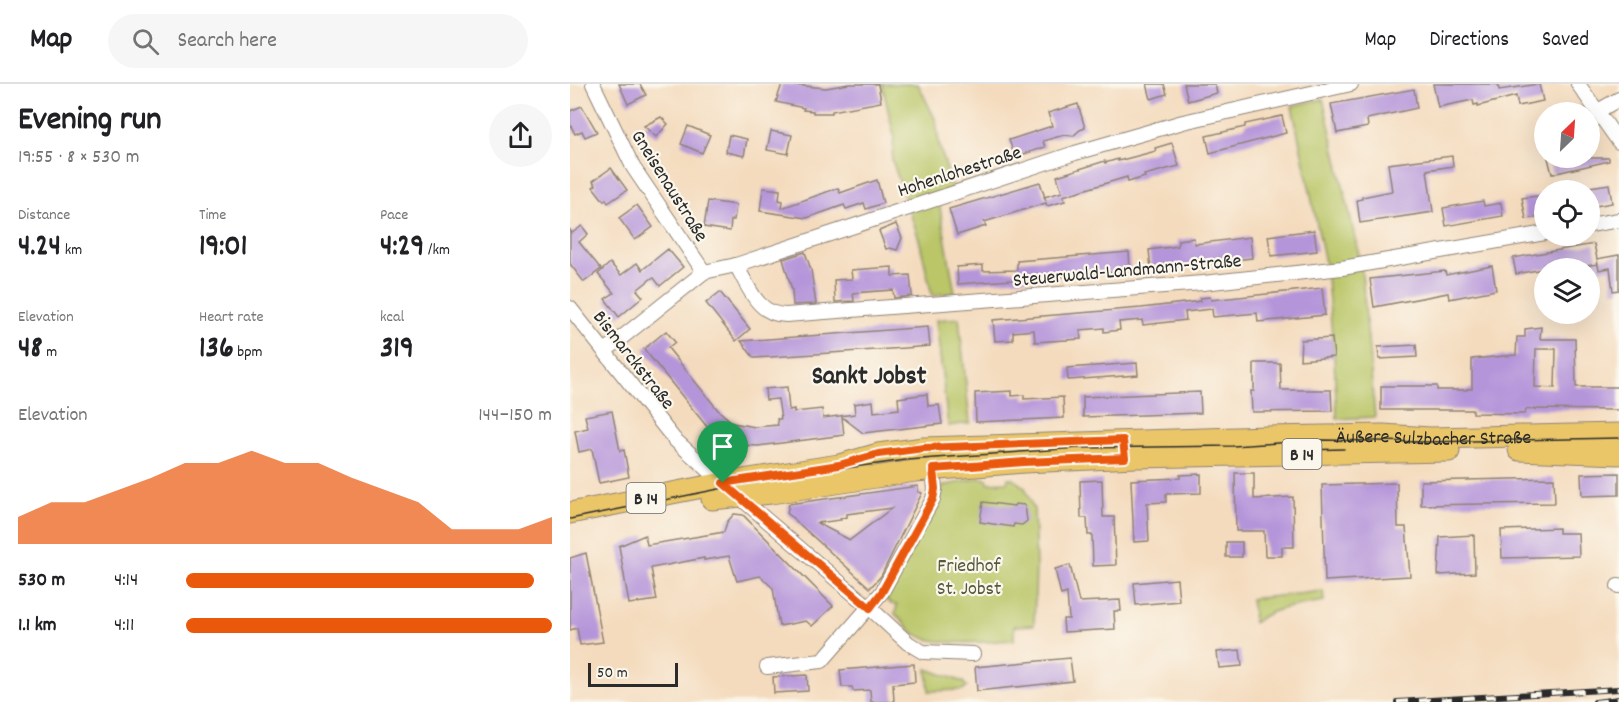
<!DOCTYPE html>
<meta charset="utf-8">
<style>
body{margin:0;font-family:Dekko,sans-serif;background:#f6f6f6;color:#202124;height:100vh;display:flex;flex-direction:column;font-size:22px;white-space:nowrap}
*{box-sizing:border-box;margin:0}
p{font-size:20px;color:#757577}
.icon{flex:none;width:33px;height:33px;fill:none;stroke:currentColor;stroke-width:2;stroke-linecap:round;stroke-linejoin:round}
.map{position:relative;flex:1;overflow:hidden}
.drawer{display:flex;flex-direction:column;background:#fff;width:570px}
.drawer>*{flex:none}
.needle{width:39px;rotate:25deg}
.tools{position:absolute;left:964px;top:18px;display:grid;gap:12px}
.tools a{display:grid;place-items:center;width:66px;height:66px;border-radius:50%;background:#fff;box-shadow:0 6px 24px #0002;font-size:30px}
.scale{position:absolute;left:18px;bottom:15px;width:90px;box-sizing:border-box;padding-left:6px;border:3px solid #2b2b2b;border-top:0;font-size:16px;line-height:21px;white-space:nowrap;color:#2b2b2b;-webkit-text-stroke:4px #fbf7ec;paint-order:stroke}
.pin{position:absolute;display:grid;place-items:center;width:51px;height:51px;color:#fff;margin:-62px -26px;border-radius:50% 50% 50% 0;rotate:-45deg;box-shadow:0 0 6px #0007}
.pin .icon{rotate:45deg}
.round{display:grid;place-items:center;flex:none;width:63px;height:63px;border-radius:32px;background:#f6f6f6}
.headline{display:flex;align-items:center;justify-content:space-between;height:102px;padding:0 18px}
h1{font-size:33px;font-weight:700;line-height:45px}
.stats{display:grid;grid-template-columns:repeat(3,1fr);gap:9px;height:102px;padding:6px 18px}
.stats div{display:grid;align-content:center}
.stats b{font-size:30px;font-weight:700}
.stats small{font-size:16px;font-weight:400}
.stats p{font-size:16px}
.chart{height:168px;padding:12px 18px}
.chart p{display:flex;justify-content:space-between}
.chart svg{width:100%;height:108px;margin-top:6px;fill:#ea580c;opacity:.7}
ul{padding:0 18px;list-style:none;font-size:20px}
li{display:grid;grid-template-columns:96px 72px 1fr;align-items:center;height:45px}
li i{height:15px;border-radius:8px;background:#ea580c}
header{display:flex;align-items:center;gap:36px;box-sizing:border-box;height:84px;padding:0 30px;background:#fff;border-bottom:2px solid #e0e0e0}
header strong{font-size:28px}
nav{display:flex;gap:33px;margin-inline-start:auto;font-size:21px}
.search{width:420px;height:54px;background:#f6f6f6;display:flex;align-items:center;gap:15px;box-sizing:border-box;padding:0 21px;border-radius:33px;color:#757577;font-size:22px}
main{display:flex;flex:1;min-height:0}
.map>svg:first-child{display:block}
</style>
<header>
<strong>Map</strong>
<div class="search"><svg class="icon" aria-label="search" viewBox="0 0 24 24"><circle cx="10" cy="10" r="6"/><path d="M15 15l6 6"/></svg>Search here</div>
<nav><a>Map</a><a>Directions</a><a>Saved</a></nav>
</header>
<main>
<section class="drawer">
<div class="headline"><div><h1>Evening run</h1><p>19:55 · 8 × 530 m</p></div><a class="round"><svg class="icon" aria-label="share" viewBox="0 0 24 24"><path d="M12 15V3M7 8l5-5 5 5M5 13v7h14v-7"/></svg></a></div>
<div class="stats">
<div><p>Distance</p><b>4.24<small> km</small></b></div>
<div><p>Time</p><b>19:01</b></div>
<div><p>Pace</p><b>4:29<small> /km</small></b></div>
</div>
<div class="stats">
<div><p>Elevation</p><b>48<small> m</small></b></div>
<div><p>Heart rate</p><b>136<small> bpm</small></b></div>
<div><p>kcal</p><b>319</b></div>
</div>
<div class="chart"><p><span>Elevation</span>144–150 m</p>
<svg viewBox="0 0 160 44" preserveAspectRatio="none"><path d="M0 44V33L10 27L20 27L30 22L40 17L50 11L60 11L70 6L80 11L90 11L100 17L110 22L120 27L130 38L140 38L150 38L160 33V44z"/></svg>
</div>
<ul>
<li><b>530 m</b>4:14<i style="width:95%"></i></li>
<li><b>1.1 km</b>4:11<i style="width:100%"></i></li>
</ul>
</section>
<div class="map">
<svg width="1049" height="618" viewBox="0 0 1049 618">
<rect width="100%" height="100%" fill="#fbf7ec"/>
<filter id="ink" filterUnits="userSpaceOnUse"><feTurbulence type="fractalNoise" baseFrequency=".0167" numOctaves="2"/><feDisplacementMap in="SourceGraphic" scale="12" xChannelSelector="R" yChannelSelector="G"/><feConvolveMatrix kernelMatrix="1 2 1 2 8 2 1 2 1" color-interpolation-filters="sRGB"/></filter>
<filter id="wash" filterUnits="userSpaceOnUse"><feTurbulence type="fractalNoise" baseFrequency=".008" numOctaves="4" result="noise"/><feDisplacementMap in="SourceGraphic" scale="24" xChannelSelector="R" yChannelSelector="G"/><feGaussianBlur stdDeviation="1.35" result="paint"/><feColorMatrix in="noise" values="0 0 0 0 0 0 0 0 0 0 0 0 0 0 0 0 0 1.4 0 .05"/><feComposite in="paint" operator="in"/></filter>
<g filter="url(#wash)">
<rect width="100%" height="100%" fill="#f4dbbe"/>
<g fill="#bac668" stroke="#72784a" stroke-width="1.5">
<polygon points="312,0 348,0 366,37 369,61 384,108 368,113 385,209 362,211 349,155 322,76 324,51"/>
<polygon points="753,15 791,179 805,333 767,335 764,273 756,183 722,22"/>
<polygon points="389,234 400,339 378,342 366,236"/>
<path d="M410,394l7,1 1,4 19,-1 1,-4h4l13,10 9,22 2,57 -2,58 -20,1v14c-25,1 -77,8 -98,-6 -8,-5 -14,-14 -21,-20l2,-9 -6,-1 -5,-5 13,-30 44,-83z"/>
<path d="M753,507l1,10c-24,5 -51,5 -70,22l-3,-24z"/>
<polygon points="357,585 393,598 397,603 392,606 359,607"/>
</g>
<g id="blocks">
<g fill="#b595da" fill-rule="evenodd">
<polygon points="49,0 70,0 76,11 58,20"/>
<polygon points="212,0 256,4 279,0 308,0 311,18 262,27 262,29 243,29 243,27 233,26 234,24 206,18"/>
<polygon points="577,0 594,0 597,10 581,15"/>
<polygon points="614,0 645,0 647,9 618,17"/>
<polygon points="863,0 928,0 929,6 969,0 973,17 948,22 946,12 908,22 908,20 904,21 903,16 868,23"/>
<polygon points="844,5 847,24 797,35 798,43 767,49 761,20"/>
<polygon points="508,20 515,44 510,46 503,52 494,51 473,57 475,63 445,73 439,56 482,42 478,29"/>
<polygon points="12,22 27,48 15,53 12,47 5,50 0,40 0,27"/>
<polygon points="712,32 716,49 640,69 636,52 675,43 675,40"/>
<polygon points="91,33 98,40 86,53 74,42"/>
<polygon points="118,42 140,51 132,69 111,60"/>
<polygon points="201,47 222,51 218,70 197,66"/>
<polygon points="159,51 177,55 174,72 156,68"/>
<polygon points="602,59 609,82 574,91 575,93 558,98 557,93 493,112 495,117 477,122 476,119 414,138 416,142 387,151 379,125 470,98 476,117 474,113 492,108 487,92 535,77 535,79 548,75 548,77 586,67 585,64"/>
<polygon points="882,72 883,82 857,86 863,128 790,139 787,116 792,115 792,113 822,107 818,80"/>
<polygon points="978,74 1039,74 1039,77 982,90"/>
<polygon points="41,84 57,106 38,119 36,115 34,117 23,103 26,101 23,97"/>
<polygon points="307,96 313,119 296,125 294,119 276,125 274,121 237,134 190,127 193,104 210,106 209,116 213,117 212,124 268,104 270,109"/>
<polygon points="1039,100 1042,119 1020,123 1020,103"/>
<polygon points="975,111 975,132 956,135 952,114"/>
<polygon points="138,117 166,121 164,136 161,136 160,147 134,143"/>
<polygon points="913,117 914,122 931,119 933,132 876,142 873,124"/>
<polygon points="67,121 83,143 65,156 49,134"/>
<polygon points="326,140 332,154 327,166 320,164 316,165 309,147"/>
<polygon points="12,142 18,150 9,158 31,185 14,198 0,180 0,146 2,149"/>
<polygon points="744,146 747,167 701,172 698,152"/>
<polygon points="680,153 682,174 581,185 579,166 608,162 608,156 624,154 625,160"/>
<polygon points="1024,160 1027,175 1049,171 1049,206 1043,207 1040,184 1029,186 1027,176 1028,180 1004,184 996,184 996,181 946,190 943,174"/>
<polygon points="98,165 113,183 90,202 84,194 82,194 67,206 73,213 49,233 35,215 44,209 28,190 40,179 51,191 67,179 72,186"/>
<polygon points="235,168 241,186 246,220 223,221 222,206 213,175"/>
<polygon points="559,168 560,187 388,200 387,183 413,181 413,187 447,186 447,177"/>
<polygon points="922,182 926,206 879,215 878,209 804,223 800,195 875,187 876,191"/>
<polygon points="322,183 322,192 340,191 342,212 324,214 323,206 309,207 283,209 284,217 265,218 264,196 282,195 281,186"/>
<polygon points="752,204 755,231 688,238 687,229 643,233 642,225 615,228 616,236 573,241 572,236 549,238 550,246 534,248 534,244 510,246 511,255 465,258 464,246 443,248 443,256 425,257 423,236 571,224 631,217 630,214 640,213 641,216"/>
<polygon points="150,208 180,245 166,257 136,219"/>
<polygon points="358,243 360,262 335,264 184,274 171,257"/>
<path d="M971,243l-1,12h35l1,48h43v23l-92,-1 -3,5 -51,-1v-3h-92v-24h56v4h30v-1h5v-30l44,-4 1,-18h8v-8zM966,265h20l-1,39 -20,-1z"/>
<polygon points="96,247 105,258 98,264 148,326 163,339 185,343 208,341 207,335 211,335 208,315 196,316 195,305 217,303 219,326 224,325 224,328 252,325 253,334 285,330 284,320 303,317 304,328 329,325 328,314 357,310 358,322 369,321 372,340 293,349 272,333 274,351 188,362 171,361 158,358 146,351 138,344 74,265"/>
<polygon points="762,254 764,273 730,276 731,256"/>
<polygon points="846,261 847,273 809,275 808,263"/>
<polygon points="567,279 568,291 498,296 497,284"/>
<polygon points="684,279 710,279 711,306 761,306 762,327 682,328 681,307 684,307"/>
<polygon points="442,307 442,312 454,311 454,315 493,313 494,334 406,338 405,309"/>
<polygon points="630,308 631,329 513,333 513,313"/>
<polygon points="42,327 50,367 54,366 59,393 29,399 22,365 9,368 5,347 18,344 15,332"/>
<polygon points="665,389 684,389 684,415 723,413 724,463 712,463 712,472 695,472 694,447 666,447"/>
<polygon points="1049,389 1049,411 1012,412 1011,390"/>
<polygon points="631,390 631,409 596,410 596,418 577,419 579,457 564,458 561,396 610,394 610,391"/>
<polygon points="984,394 985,419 851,421 851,397"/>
<polygon points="532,396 533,433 544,433 546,481 523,482 522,451 518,451 517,434 511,434 510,397"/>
<polygon points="827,399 828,443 836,443 840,492 755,497 752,401"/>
<path d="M348,402v6l4,1 -41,83 -11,12 -83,-75 2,-9zM322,424l-42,32 -33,-17 24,-3 -1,-2 7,-1v-3z"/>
<polygon points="413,418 444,422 445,420 455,421 457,437 452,441 444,440 443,443 410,438"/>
<polygon points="164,430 173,431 263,522 242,542 236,537 209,542 203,504 190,492 167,497 159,472 134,476 134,474 81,484 87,516 59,520 49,462 75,451 77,461 154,448 157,438"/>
<polygon points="989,444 989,449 1008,449 1009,472 932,474 931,446"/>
<polygon points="904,451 905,489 868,491 870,453"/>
<rect x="656" y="458" width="16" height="15"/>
<polygon points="16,469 33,558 10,561 7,544 0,546 0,474"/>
<polygon points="500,481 509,518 550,516 551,527 544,527 545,545 494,548 493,535 499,535 497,509 491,511 485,485"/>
<polygon points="607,495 609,517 566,521 564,499"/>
<polygon points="670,566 672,582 649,584 647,568"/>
<polygon points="500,574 503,597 407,607 405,583"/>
<polygon points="344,580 345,598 323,600 324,618 301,618 300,606 283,607 282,603 272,603 270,586"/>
<polygon points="237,591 238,607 204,609 203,593"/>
</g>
</g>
</g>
<g filter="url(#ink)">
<use href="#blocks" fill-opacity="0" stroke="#908374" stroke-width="1.5"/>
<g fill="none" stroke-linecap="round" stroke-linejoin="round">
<g stroke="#908374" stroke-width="16">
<g id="street">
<polyline points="23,0 63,83 134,188"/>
<polyline points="1008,0 1049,58"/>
<polyline points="1028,27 1049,15"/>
<polyline points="1020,141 1049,136"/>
<path d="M166,181c13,22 21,50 50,50l417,-32 139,-15 203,-35"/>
<polyline points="0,224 104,355 153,399 300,524 338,559 353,568 403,570"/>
<polyline points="35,267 134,188 166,181 505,69 613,38 781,0"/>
<polyline points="1048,502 1049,502"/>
<polyline points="197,583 252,577 312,508 363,415 365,405 363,385"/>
</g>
</g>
<g stroke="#908374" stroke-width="23">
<g id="primary">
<polyline points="949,366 1049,370"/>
<polyline points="142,415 201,409 345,387 454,378 566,373 879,367"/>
<path id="s1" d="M0,429l153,-30 116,-18 39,-11 46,-6 343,-11 116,-2 47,3 189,-4"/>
</g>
</g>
<use href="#street" stroke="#fff" stroke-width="14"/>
<use href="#primary" stroke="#eac669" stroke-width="21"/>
<g stroke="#2b2b2b" stroke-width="1.5">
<polyline points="732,366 774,365"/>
<polyline points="0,435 209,393 336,376 508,364 663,362 753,356 856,358 1049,354"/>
</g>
<g stroke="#2b2b2b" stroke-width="6">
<g id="rail">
<polyline points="827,618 1049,605"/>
<polyline points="1025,618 1049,615"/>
</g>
</g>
<use href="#rail" stroke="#fbf7ec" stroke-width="4" stroke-dasharray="11" stroke-linecap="butt"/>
</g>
</g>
<g fill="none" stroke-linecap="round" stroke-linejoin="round" filter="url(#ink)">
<g stroke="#fff" stroke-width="12">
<polygon id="route" points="553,356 555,374 454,378 363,385 365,405 363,415 312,508 300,524 153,399 269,381 308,370 354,364"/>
</g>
<use href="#route" stroke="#ea580c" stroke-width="8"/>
</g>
<g text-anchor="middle" stroke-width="4.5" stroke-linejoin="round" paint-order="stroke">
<g fill="#fbf7ec" stroke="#696865" stroke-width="1.5">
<rect x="712.5" y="355" width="39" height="30" rx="4.5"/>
<rect x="56.5" y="399" width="39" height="30" rx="4.5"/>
</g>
<g font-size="18" font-weight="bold" fill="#2b2b2b">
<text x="732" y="376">B 14</text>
<text x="76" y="420">B 14</text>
</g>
<g font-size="20" fill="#2b2b2b" stroke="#fbf7ec">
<text transform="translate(389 86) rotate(-18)" y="7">Hohenlohestraße</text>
<text transform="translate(101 101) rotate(58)" y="7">Gneisenaustraße</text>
<text transform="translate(557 185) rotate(-5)" y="7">Steuerwald-Landmann-Straße</text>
<text transform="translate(65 275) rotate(52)" y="7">Bismarckstraße</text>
<text dy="7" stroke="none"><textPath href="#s1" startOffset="870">Äußere Sulzbacher Straße</textPath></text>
</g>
<g font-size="20" fill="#565a3d" stroke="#fbf7ec">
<text x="399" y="487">Friedhof<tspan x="399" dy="23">St. Jobst</tspan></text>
</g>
<g font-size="26" font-weight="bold" fill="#2b2b2b" stroke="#fbf7ec">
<text x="299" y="299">Sankt Jobst</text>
</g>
</g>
</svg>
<div class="tools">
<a><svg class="needle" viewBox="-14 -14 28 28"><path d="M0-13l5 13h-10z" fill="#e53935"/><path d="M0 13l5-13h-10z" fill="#757577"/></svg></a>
<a><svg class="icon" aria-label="locate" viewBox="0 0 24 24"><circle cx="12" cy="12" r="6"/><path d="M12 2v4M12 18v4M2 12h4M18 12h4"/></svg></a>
<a><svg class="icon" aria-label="layers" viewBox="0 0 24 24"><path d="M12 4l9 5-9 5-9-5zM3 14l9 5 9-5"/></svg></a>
</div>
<div class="scale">50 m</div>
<div class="pin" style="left:153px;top:399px;background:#1e9e55"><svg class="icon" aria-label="arrive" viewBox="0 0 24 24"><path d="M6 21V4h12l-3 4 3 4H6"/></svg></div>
</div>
</main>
